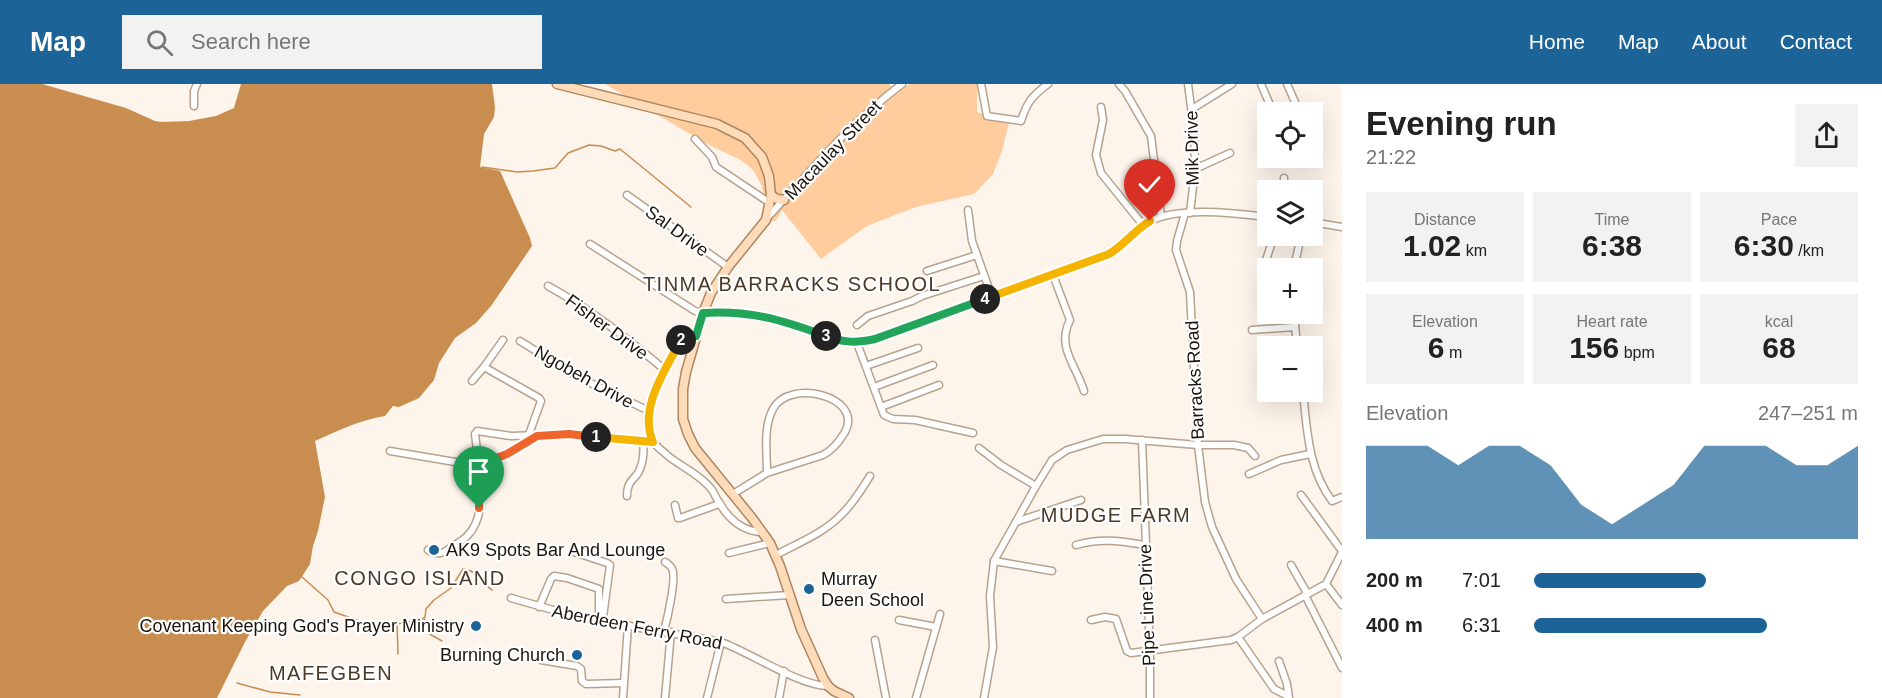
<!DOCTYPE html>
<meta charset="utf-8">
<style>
body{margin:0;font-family:Helvetica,sans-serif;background:#f2f2f2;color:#222;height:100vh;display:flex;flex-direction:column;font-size:22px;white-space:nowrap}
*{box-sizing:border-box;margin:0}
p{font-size:20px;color:#767676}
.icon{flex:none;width:33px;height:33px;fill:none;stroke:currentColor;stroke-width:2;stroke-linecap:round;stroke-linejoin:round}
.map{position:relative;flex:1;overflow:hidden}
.details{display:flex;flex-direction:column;background:#fff;width:540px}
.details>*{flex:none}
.controls{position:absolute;left:1257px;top:18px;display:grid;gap:12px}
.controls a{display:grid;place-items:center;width:66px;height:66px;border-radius:0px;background:#fff;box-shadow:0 6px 24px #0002;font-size:30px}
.pin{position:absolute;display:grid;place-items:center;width:51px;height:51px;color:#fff;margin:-62px -26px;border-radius:50% 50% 50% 0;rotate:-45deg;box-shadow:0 0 6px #0007}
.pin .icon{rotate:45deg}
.km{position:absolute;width:30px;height:30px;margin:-15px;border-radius:50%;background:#222;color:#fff;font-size:16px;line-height:30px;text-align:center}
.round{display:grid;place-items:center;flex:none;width:63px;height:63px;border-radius:0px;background:#f2f2f2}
.summary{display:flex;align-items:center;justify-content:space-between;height:102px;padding:0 24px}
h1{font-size:33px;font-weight:700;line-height:45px}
.metrics{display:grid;grid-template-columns:repeat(3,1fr);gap:9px;height:102px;padding:6px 24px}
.metrics div{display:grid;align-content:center;border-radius:0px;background:#f2f2f2;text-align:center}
.metrics b{font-size:30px;font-weight:700}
.metrics small{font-size:16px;font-weight:400}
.metrics p{font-size:16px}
.chart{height:168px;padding:12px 24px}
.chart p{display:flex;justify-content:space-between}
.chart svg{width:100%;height:108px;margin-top:6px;fill:#1c6498;opacity:.7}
ul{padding:0 24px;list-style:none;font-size:20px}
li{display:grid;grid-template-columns:96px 72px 1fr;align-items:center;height:45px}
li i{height:15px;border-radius:8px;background:#1c6498}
header{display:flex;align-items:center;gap:36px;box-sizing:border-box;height:84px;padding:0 30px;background:#1c6498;color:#fff}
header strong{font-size:28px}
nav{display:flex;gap:33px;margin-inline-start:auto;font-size:21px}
.search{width:420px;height:54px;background:#f2f2f2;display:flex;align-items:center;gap:15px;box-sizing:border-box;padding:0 21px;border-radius:0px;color:#767676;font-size:22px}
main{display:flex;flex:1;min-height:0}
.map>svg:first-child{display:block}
</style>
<header>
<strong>Map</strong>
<div class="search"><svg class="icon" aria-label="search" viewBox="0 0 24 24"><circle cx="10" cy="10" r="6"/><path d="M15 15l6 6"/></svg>Search here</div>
<nav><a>Home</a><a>Map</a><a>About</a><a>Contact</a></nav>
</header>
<main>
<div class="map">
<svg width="1342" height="614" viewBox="0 0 1342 614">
<rect width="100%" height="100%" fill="#fdf4eb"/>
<polygon fill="#fecc9d" points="605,0 889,0 897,9 909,0 977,0 977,28 1009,39 1002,67 993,90 974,110 916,123 867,142 821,175 782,126 776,137 770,137 761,100 753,86 741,76 709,61"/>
<path fill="#c98d4f" d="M0,0h42l84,24 29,13 7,1 27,-1 27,-5 18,-8 7,-24h251l3,23 -1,10 -10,17 -4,33 20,4 30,67 2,8 -41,60 -15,17 -21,15 -16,25 -5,17 -15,18 -20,9 -6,-1 -8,10c-25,4 -48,15 -70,25l10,56 -7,34 -5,15 -3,18 -11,17 -12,5 -24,25 -18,31 -28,56h-217z"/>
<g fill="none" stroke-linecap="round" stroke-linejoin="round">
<g stroke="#c98d4f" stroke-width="1.5">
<polyline points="482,83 517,88 533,87 555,84 568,69 589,61 601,62 615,67 620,65 691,123"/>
<path d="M302,493l26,23 6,12 37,13h19l32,-5 3,-3 1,-8 8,-9 17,-12 12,-19c14,1 19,14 29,21"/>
<path d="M423,534c7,9 17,3 27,4l1,-2"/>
<polyline points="425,538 428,549 442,557"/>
<polyline points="397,539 398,570"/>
<polyline points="237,599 270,608 300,611"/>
</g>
<g stroke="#b8a28d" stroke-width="9">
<g id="minor">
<path d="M981,0l6,32 34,5c6,-19 11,-25 27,-37"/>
<polyline points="1119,0 1125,7 1151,52 1161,132"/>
<polyline points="1188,0 1194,46 1195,85 1190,129"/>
<polyline points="1261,0 1273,28"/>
<polyline points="1287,0 1295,18"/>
<polyline points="194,22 194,7 197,0"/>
<polyline points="1101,23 1103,36 1096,71 1101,89 1143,141"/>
<polyline points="1192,25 1232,0"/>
<polyline points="695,55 712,73 716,83 770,119"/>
<polyline points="1195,85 1230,69"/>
<polyline points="1283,106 1284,94"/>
<polyline points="627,111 728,183"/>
<polyline points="968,126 972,157 992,213"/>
<polyline points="1185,129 1177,157 1176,166 1190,208 1198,361 1205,418 1212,443 1236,495 1262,535"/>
<path d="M766,135c44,-47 84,-96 136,-135"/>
<polyline points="1312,138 1342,143"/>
<path d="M590,160l105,67 8,2h30l27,2 24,6 62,21 11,1 18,-4 234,-85c15,-9 24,-24 39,-32 30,-16 86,-9 120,-5"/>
<polyline points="1266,176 1274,152"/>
<polyline points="1294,184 1301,152"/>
<polyline points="927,187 977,171"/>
<path d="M1053,191l17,45c-14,27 6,45 14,71"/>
<path d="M548,202c42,23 80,53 117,84"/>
<polyline points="1294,230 1297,262"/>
<polyline points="857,241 868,232 912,217 922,212 984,192"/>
<polyline points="1252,246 1295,243"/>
<path d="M696,252l-10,-1 -3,1c-13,25 -46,76 -31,104 3,6 11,11 16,16 14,11 34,20 44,34 3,4 4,9 7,12 9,17 24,30 44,30"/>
<polyline points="520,257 576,292 649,327"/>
<polyline points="857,259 884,331 893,335 915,336 973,349"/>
<polyline points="866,282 918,264"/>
<polyline points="484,283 539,314 541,317 528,353"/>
<polyline points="472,297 484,283 503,256"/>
<polyline points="874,303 933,281"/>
<path d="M1303,308c4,37 5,77 29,109l10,-4"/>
<polyline points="881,323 939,301"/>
<polyline points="477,347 511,352 569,350 616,356 653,358"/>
<polyline points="1142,356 1150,567 1150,614"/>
<polyline points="979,364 1001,381 1036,402"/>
<polyline points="390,367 473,381 507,370 537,352"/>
<polyline points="1249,390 1281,376 1310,370"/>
<path d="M733,410l34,-21 56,-18c10,-5 16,-13 22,-23 19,-36 -56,-54 -72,-23 -10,18 -6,44 -6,64"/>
<polyline points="1301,411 1342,467"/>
<path d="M627,412c0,-19 11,-16 14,-30 3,-7 2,-16 3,-24"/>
<polyline points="675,421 678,434 680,434 719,420"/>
<polyline points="1016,438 1081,416"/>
<path d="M1076,461c26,-7 43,-4 69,0"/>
<path d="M428,466c11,6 16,3 25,-4 5,-3 11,-6 15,-11 22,-22 10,-73 7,-101"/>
<polyline points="574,468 607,479 610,481 603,533"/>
<polyline points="729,469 770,459"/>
<path d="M776,471c22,-12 48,-22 65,-40 12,-11 20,-25 29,-39"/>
<polyline points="994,477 1052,487"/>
<polyline points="1291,481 1307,509"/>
<polyline points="1326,500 1342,521"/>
<polyline points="1305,511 1342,584"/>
<path d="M511,514l67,19 143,25c30,11 79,44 107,44"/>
<polyline points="726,515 789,511"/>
<polyline points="539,523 551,495 554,492 567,494 599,505 599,528 603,533 604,537"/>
<polyline points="899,536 936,543"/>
<polyline points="1091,536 1105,533 1116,535 1127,567 1131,569 1231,556 1238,553 1262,535 1326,500 1342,468"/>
<path d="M664,547c3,-11 13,-54 8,-62 0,-2 -5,-6 -7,-7"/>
<polyline points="1238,553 1274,605 1288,612"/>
<polyline points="875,556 886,614"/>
<polyline points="541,576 577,582 581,585 582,597 586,600 624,599"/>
<polyline points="1279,577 1287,600 1289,614"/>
<polyline points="623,614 628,541"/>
<polyline points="665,614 671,548"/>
<polyline points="707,614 721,558"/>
<polyline points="779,614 784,587"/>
<polyline points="916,614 940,530"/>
<polyline points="984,614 993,563 990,512 994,477 1036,402 1052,376 1067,366 1103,355 1125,355 1198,361 1234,361 1248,364 1255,372"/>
</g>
</g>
<g stroke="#af865f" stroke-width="11">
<g id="major">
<polyline points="557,0 717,40 745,54 762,73 769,92 771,111 766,136 728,183 711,209 703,229 686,288 683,305 683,335 688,350 695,364 752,434 770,459 780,482 801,545 823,594 828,602 834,607 849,614"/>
<polyline points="771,111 777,115 784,116"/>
</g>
</g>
<use href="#minor" stroke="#fff" stroke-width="6"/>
<use href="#major" stroke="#fedcb9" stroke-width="8"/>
</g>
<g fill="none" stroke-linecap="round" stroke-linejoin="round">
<g stroke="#fff" stroke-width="12">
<polyline id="split-1" points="479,424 480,380 507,370 537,352 569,350 596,353"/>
</g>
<g stroke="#fff" stroke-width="12">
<path id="split-2" d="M596,353l57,5c-15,-34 13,-73 28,-102"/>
</g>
<g stroke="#fff" stroke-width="12">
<path id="split-3" d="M681,256l3,-5 12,1 7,-23c48,-3 79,7 123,23"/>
</g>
<g stroke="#fff" stroke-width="12">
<path id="split-4" d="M826,252c18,7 31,7 49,3l110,-40"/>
</g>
<g stroke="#fff" stroke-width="12">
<path id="split-5" d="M985,215l124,-45c15,-9 26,-24 41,-33"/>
</g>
<use href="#split-1" stroke="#f0652b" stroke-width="8"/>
<use href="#split-2" stroke="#f5b400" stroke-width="8"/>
<use href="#split-3" stroke="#22a559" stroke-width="8"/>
<use href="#split-4" stroke="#22a559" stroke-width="8"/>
<use href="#split-5" stroke="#f5b400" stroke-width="8"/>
</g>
<g fill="#1c6498" stroke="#fff" stroke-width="2">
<circle cx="434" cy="466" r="6"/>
<circle cx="809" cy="505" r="6"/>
<circle cx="476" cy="542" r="6"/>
<circle cx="577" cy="571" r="6"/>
</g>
<g text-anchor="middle" stroke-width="4.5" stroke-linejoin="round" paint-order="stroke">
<g font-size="18" fill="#1c140c" stroke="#fff">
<text transform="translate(1192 64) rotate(-91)" y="6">Mik Drive</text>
<text transform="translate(833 66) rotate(-46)" y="6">Macaulay Street</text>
<text transform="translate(677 147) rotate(36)" y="6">Sal Drive</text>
<text transform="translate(607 243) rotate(36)" y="6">Fisher Drive</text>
<text transform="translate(584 293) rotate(29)" y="6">Ngobeh Drive</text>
<text transform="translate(1195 296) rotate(-93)" y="6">Barracks Road</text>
<text transform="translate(1147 521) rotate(-92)" y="6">Pipe Line Drive</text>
<text transform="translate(637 543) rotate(11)" y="6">Aberdeen Ferry Road</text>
</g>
<g font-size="18" fill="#1c140c" stroke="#fff" text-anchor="start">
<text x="446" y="472">AK9 Spots Bar And Lounge</text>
<text x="821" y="501">Murray<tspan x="821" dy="21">Deen School</tspan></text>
<text x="464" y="548" text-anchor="end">Covenant Keeping God's Prayer Ministry</text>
<text x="565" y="577" text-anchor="end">Burning Church</text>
</g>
<g font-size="20" letter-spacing="1.5" fill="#4c3927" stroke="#fff">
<text x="792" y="207">TINMA BARRACKS SCHOOL</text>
<text x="1116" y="438">MUDGE FARM</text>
<text x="420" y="501">CONGO ISLAND</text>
<text x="331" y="596">MAFEGBEN</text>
</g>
</g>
</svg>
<div class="controls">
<a><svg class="icon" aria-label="locate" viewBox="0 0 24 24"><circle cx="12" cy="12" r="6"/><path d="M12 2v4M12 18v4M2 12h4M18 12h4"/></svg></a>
<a><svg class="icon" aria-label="layers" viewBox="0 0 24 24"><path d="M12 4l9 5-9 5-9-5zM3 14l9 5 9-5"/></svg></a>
<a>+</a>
<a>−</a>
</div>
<div class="pin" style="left:479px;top:424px;background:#1e9e55"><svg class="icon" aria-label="arrive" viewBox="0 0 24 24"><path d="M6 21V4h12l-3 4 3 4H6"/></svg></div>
<div class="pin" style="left:1150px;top:137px;background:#d93025"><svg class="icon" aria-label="check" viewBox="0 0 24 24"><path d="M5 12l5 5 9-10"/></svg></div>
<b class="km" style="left:596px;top:353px">1</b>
<b class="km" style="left:681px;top:256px">2</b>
<b class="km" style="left:826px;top:252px">3</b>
<b class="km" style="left:985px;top:215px">4</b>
</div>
<section class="details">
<div class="summary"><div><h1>Evening run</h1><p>21:22</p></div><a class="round"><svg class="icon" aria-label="share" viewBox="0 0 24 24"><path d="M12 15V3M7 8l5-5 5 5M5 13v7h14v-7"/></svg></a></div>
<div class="metrics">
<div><p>Distance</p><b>1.02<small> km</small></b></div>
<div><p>Time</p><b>6:38</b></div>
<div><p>Pace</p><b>6:30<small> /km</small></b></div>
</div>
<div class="metrics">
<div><p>Elevation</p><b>6<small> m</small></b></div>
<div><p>Heart rate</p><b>156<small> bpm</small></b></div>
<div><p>kcal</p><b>68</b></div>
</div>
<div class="chart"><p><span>Elevation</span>247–251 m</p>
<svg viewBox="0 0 160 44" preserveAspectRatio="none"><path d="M0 44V6L10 6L20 6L30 14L40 6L50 6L60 14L70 30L80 38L90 30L100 22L110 6L120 6L130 6L140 14L150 14L160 6V44z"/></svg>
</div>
<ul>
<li><b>200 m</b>7:01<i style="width:53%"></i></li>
<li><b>400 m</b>6:31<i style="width:72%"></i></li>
</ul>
</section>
</main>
